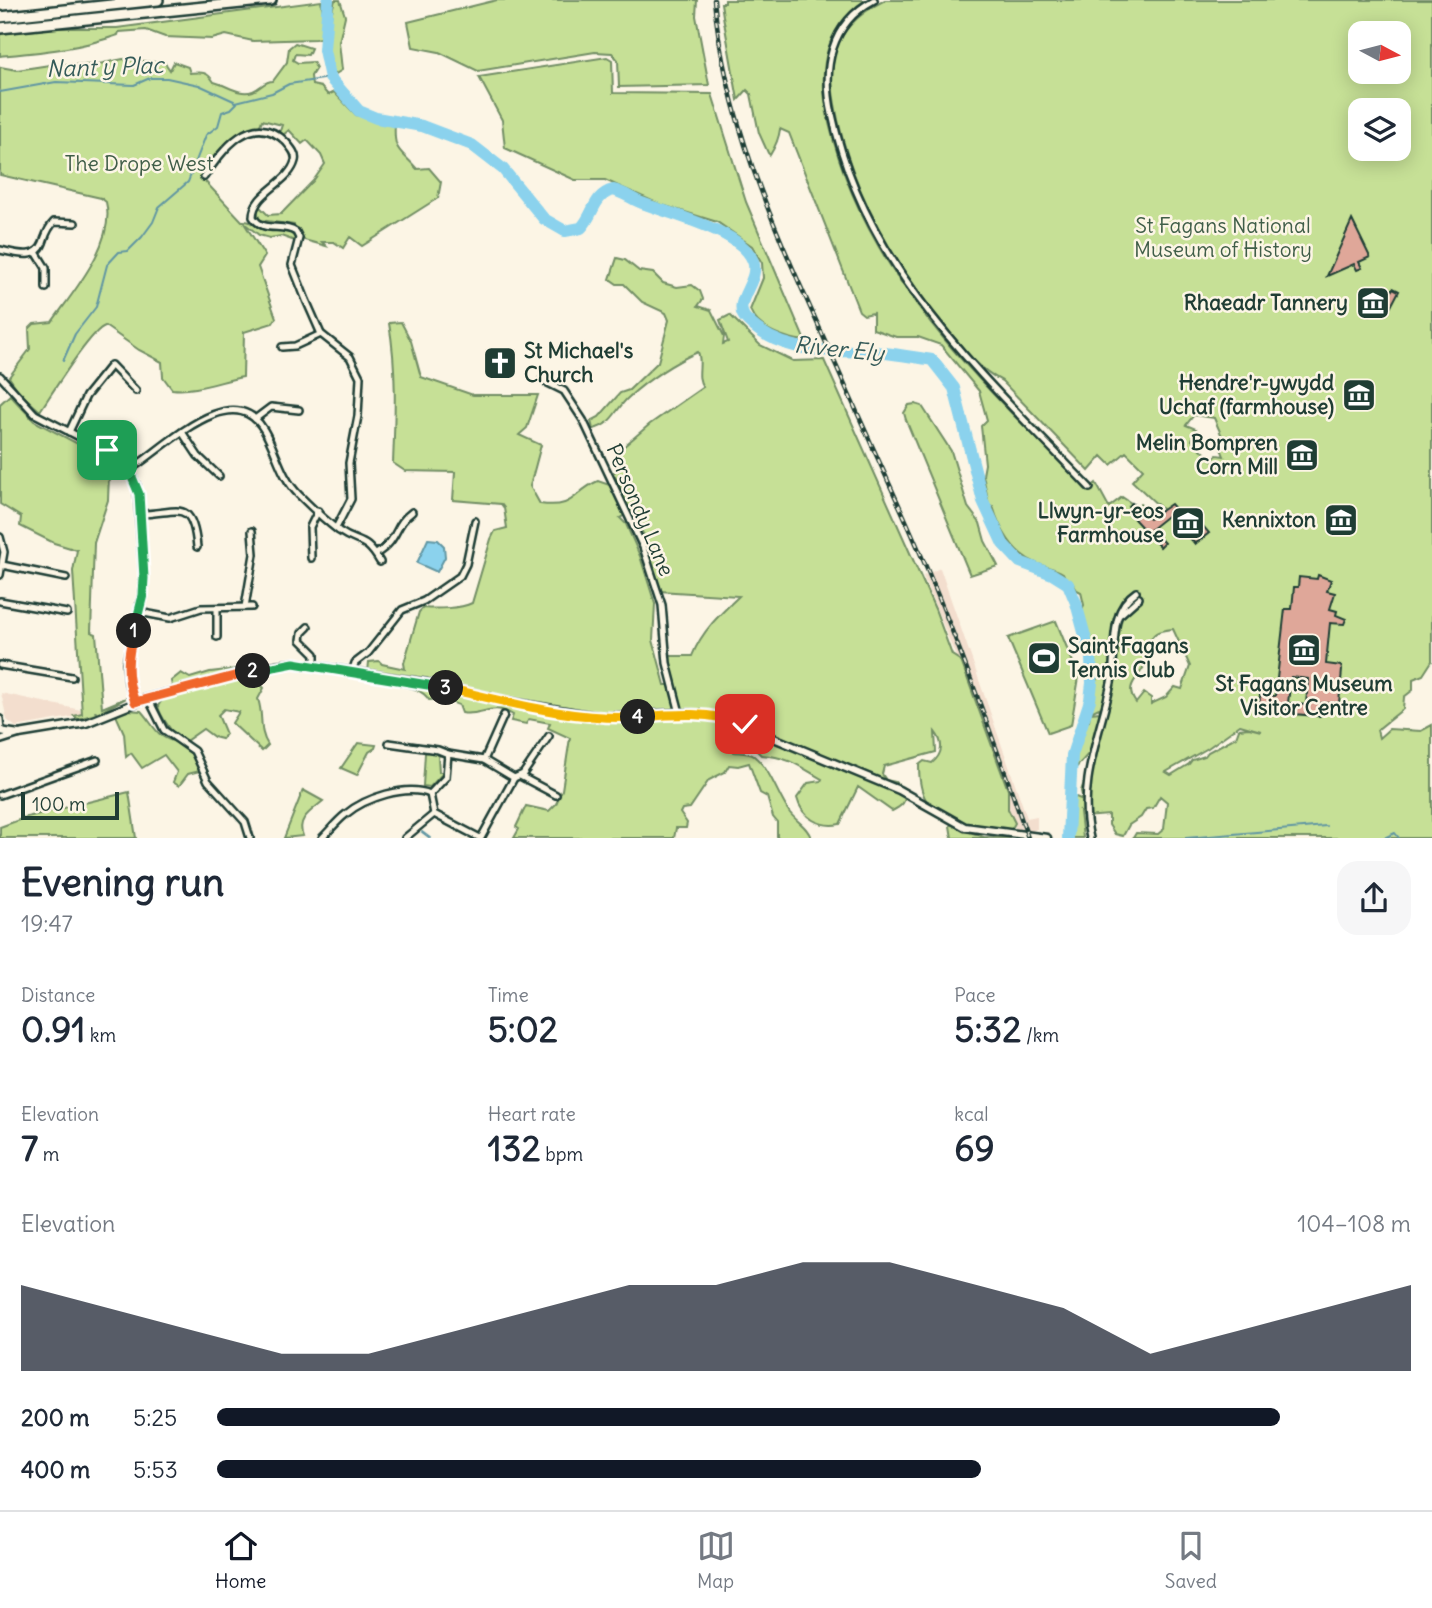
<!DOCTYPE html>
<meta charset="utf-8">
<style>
body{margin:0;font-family:Delius,sans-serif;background:#f6f6f7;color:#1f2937;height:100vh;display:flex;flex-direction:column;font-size:26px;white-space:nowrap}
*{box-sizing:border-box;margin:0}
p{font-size:23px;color:#747a83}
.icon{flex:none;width:38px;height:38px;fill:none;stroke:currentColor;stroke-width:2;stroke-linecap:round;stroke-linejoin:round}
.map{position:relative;height:838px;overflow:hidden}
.side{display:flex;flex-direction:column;background:#fff;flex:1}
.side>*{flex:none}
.needle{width:46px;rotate:97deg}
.tools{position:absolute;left:1348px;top:21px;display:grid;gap:14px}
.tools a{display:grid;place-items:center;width:63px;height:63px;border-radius:14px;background:#fff;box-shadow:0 4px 18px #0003;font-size:35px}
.scale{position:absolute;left:21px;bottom:18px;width:98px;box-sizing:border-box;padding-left:7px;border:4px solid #1f3d34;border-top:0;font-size:19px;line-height:24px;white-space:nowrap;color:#1f3d34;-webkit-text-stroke:5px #fcf5e5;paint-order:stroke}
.pin{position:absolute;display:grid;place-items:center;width:60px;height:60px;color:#fff;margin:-30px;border-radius:14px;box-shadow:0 4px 10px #0006}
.km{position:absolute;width:35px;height:35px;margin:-18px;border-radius:50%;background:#222;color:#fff;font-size:19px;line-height:35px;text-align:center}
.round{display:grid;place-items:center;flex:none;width:74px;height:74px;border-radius:21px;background:#f6f6f7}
.overview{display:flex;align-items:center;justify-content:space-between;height:119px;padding:0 21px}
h1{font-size:38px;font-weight:800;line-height:52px}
.metrics{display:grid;grid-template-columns:repeat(3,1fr);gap:10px;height:119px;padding:7px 21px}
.metrics div{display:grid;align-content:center}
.metrics b{font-size:35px;font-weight:800}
.metrics small{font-size:19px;font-weight:400}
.metrics p{font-size:19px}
.chart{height:196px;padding:14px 21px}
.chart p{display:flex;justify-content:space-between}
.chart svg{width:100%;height:126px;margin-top:7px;fill:#111827;opacity:.7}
ul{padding:0 21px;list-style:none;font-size:23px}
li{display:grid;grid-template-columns:112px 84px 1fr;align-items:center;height:52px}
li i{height:18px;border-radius:9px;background:#111827}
.dock{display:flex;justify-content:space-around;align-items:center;height:98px;border-top:2px solid #e0e1e3;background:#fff;font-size:19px;color:#747a83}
.dock a{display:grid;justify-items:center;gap:4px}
.dock .active{color:#111827}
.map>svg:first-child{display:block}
</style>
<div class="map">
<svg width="1432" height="838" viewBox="0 0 1432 838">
<rect width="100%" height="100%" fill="#fcf5e5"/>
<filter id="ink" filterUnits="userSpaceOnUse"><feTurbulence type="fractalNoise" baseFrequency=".0143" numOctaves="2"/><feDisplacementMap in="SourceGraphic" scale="14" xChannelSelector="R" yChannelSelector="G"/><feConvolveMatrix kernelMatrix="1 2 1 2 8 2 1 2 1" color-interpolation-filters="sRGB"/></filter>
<g filter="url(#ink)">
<g fill="#f3dece">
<polygon points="940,568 1027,818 1037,816 1037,829 1032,831 1034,838 1025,838 1022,829 1016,831 965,679 923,576"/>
<polygon points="1,693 81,710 82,715 16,727 7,720"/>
</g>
<g fill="#c6e096" stroke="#728e65" stroke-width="2" fill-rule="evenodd">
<path d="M335,0h5l5,16 -6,26 3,28 -8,5c-10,-13 -4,-60 1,-75z"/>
<polygon points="497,0 697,0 696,16 709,85 619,87 618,60 612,53 595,52 478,71 439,52 413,47 408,22"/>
<path d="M725,0h140c-44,30 -47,75 -36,123 25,108 92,196 167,274 29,31 61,60 89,92l3,1 8,-7 13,24 13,-10 15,10 3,-3 12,12 11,-6 -31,-29 11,-12 -17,-17 -15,13 -9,-9 -13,15 -87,-90c-24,-12 -40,-34 -57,-55 -49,-60 -90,-128 -107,-206 -4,-21 -9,-41 -4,-63 5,-28 27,-45 51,-57h547v661l-9,14 -10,4v11l-9,7 -1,12 -26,21 2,8 10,-9 32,2 11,-6v113h-299l3,-5 22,1 6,-5 3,-27 -7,-6 -7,12 -7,1 -5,8 -12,8 -6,11 -8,-2 -6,-9v-10l-25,2 -4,-5 3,26h-11l-2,-14 3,-11 -3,-13 6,-3 7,3 -2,-9 11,-32 -3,-6 -15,17c-8,-9 -5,-27 6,-33l-3,-5 2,-6 10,-5 1,-8 10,-1 -1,-4 -6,3 -4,-2 -1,-7 7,-3 -5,-13 8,-7 -5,-29 -8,-3 5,-8 -8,-15 2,-4 -4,-7 4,-8 -3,-13 -4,-2 -6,-9 -4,1 -4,-9c-9,-5 -18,-6 -27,-10 -23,-9 -37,-35 -43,-57l-4,-1 -6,-30 2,-11 -4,-38 6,-6 -8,-29 -38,-46 -23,-8h-22l-23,-8v-16l-9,2 -5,-4 -70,-178 -9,-4c-1,9 -5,18 -10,26l-2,-2 -9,-20 -8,-39 -4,-4 -9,10 -15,-84 -2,-13h4zM1360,33h38v39h-38zM1360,110h38v39h-38zM1194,415l20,3 11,25 -5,3 4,10 -7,-1 -5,5 -20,-20 4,-11 -10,-4zM1173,629l17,37 -8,23 -7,-2 -9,10 -15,7v-6l-7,-5 -8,10c-13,-17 3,-25 8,-37 2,-6 2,-9 6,-16l-2,-4c4,-15 11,-15 25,-17zM1240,725l21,6 -12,-3 -10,1 -3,8 -28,15 -3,4 -13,4 -3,4 -18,11 -5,-3 42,-24z"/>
<path d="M321,1c2,14 6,23 -1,37l-5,1 -62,2 -27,-6 -14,4 -47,-2 -19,-7 -27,2 -1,3c-40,14 -77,17 -118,21v-22l53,-6h64z"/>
<path d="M295,43l16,5 -3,7 -13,-1 -2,6 5,3 15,-1 3,6 -5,8 1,9 9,2 7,8 6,-3 22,23 39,8c-2,30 5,26 22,46l12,-1 12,14 -3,16 -76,48 -12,-9 -7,11 -9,-6h-12l4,4 -22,-6 -10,-15 -34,-5 -3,-9 3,-4 8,8 13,-1 32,-33 12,-17 -4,-9 -14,-15 -5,4 -13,-14 -7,6 -2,-5 2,-6 -20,-5 -3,8 13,2c-42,-2 -49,16 -71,47l41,44c10,-1 11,5 20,8 13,5 23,-3 33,8v4l-14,-5 -11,2 -11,-3 -15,-12 21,33 -7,11 18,51 -3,5 -29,9 -1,45c-23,4 -48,15 -71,12l-9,-12 -1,-15 -23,-12 -34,-24c-14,4 -54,69 -65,85l-20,-18 -11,-16 21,-28 -1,-20 5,-5 18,-2c22,-31 64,-80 54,-120l-5,-4 -101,-23v-108l17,3 39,-6 38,1 29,-6 42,4 5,7 4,-8 14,5 2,6c12,-1 17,-2 24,9 13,3 25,14 39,9 8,-3 11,-10 20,-10l14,-19 2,-14z"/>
<path d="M607,57l5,3 1,33 99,1 34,108 59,139c-19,-2 -47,-11 -55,-31l13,-32 -1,-15 -10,-17 -35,-24 -58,-18 -54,-24h-30l-70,-32 -3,-28 -23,-43z"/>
<path d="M617,258l8,2 14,11 14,2 10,10 14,4 15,-2 8,6 3,8 -5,7 13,4 13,26 -1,8 5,-2 -8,-22 10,-5 30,30 33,16 31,-1 111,249 17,46 9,6 47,129v19l7,14 -4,7 -19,-1 -8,5 -14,-2 14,5 26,1h-58l-2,-12 2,-3 13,7c-32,-22 -46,-23 -46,-65l5,-4 8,2c11,-9 12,-20 3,-31l1,20 -52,14 -2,8 4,6 9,2 10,8c2,12 -3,16 -13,21l-34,-24 -18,37c-20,4 -38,-6 -43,-26l11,-15 13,-2 1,-2c-23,-13 -33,-22 -61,-24l-6,-6 -22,-2v5c7,1 15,0 21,4 18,15 23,39 36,57 7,9 18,14 21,25h-34v-16l-4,-5 -6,-20 -7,-4 -11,-30 -11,3 -9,-1 -4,7 -16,8 -19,28 -8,1 -2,4 7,10 -1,5h-10l-2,10h-160l5,-9 -3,-2 10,-21 23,5 7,-7 6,-14 8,-52 -22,-10 2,-5 -21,-4 -3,5 -15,-3 2,-6c-21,-14 -32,2 -51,-2l-3,-8 -16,-6 -14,1c-12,-20 -45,-10 -61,-28l1,-10 10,-1 3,3 23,5 -1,-6 15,-51 4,-4c11,1 38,1 49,-5l19,-64 4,-8 12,-3 -3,-20 -3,-4 -48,-4 2,-28 -50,-1 -12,-8c2,-48 4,-93 -4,-140l12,-1 10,19 10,36 52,18h65l-11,33 -8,7 22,10 -11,41 10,18c36,5 32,-12 58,-23l23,8 -8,-16 7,-6 -4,-14 34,-29 53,-37c-8,-11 0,-23 -5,-35 -22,9 -52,29 -69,45 -13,11 -17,29 -36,32l-2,-8 8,-4 21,-24 9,-3 29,-28 11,-42 -3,-7 -24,-11 -18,-18h-7l-7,-5zM630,512l15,25 14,54 80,5c-19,18 -37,35 -47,60h-25l8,26 -4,9 -1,-6h-5l-12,-45 2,-36 -15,-48 -14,-32 -6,-6z"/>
<polygon points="10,395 34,421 118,465 109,474 108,500 94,543 91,632 96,634 102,708 126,698 97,714 95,711 96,714 78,719 74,716 82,714 73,571 77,550 54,543 20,526 21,517 0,504 0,404"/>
<polygon points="915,404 922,406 951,451 968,507 980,523 985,541 998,566 970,575 906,420 904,413 909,405"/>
<polygon points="1056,621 1079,677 1071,725 1048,733 1008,638"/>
<path d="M245,668l19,20 -6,11c6,17 0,31 10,46l-6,6 -30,-28 7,-11 -15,-3 -6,6 8,19 -4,5 -8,-2 -11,-8 -17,12 3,9 14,14 -3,7 -12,3 -9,12 -6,-4 4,-10 -13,-17 -22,13 -11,-15 -5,4 -2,-24 -9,-20 13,-3 13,1c13,14 16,28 36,31 -4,-14 -16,-21 -19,-36l6,-9 9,-5 -2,-11 10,-8 9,5 20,-6z"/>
<polygon points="358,743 376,745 375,748 369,752 357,775 341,768"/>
<polygon points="427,751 443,755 438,756 439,772 444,772 430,787 423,786 425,753"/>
<path d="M303,790l20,11c-12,10 -27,18 -20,35l-19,2z"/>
<polygon points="129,792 136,838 0,838 0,827 27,817"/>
</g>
<polygon fill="#8bd2ed" stroke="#6096a3" stroke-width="2" points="428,539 438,540 444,546 445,557 437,572 417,563"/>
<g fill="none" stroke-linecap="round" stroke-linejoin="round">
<g stroke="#6096a3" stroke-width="2">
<polyline points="0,92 56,82 134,85 150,78 167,78 199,85 236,102 272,93 289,84 330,78"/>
<polyline points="63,361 75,334 96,307 107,265 119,252 128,251 142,237 153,222 159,207 188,182 206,135 218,126 222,112 231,109 237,103"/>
<polyline points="422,832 430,838"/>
<polyline points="1186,838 1326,826"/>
<polyline points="1384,838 1395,833 1399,838"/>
</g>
<path stroke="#8bd2ed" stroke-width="12" d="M328,0l-4,50 6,28 29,33 17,7 46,8 50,19 31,24 41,50 21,12 16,-3c13,-13 12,-33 32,-38 10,2 19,9 29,13 28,11 100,28 111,58 8,21 -24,42 -6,59 34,35 82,30 126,32 20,1 39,5 59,8l22,28 29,113 20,43 17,18 32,12 16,10 8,19 15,55 1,25 -2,17 -18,55 -4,83"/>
</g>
<g fill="#dfa799" stroke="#1f3d34" stroke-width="2" fill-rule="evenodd">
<polygon points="1352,220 1370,257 1359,262 1362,268 1357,270 1354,264 1327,276"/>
<polygon points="1393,288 1399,291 1388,312 1372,306 1370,315 1364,313 1369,295 1375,296 1375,301 1384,305"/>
<polygon points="1132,503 1149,519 1171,504 1181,515 1185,511 1200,528 1203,526 1209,533 1195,544 1186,533 1180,538 1172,530 1180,523 1171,513 1151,529 1164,543 1160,547 1134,519 1138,515 1129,506"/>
<path d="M1318,575l13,5 -4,11 8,2 -5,16 7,2 -1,4 10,4 -2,5 -14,-1 -4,41 15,2 1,4 -3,33h-18l-1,13h-3l-23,-2v-4l-35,-3 1,-12 15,1 10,-87h7l2,-22h4l1,-10 18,2zM1291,677l17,2 -2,26 -18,-2z"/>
</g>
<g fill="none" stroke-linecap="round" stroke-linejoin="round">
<g stroke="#1f3d34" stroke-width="10">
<g id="minor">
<path d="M874,0c-44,24 -52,68 -42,114 32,156 153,264 258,374"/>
<path d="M204,177c18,-26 48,-69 82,-35 5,6 11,12 9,19 -6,23 -42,31 -42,56 11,17 28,5 43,15l3,6 -7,27 14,35 15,34 29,23 10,20 -2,39 -9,47 2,36 -15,29"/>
<path d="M0,250c15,3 36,11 43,-7 3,-8 4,-14 11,-21l21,1"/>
<polyline points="36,252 46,268 46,288"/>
<polyline points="282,347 295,346 321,334"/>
<polyline points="0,376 35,414 118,457 129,470 137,486 144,587 126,663 128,683 135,702"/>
<polyline points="542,380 564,391 583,420 643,547 662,605 667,663 680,713"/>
<polyline points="255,419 271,407 299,410"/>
<polyline points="69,432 86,396 111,365 136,391"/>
<polyline points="182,432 198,456 219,476"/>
<path d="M129,470c32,-18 103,-95 135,-40 13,22 16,46 35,65 12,12 27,26 40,36 20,14 26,5 41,31"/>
<path d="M140,514c37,0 52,-18 57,33"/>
<polyline points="0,537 4,552 0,575"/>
<path d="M376,554c24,-15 17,-28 36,-42"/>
<polyline points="311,558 310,527 318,511"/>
<polyline points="2,565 66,578"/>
<polyline points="0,601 67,613"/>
<polyline points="245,607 254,554 252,531"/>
<polyline points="217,608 217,637"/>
<polyline points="139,612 170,618 201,608 252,607"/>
<polyline points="1121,614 1139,598"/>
<polyline points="308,627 302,633 301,640 315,654 315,666"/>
<polyline points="0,665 72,677"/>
<polyline points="352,672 355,663 368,653 402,610 424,601 460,576 466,564 475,521"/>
<polyline points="148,698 164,730 194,751 208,781 245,822 250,838"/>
<polyline points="0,719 1,731"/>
<polyline points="389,743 438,750 448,754"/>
<polyline points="484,760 504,715"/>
<polyline points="520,776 556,795"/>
<polyline points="514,778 523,774 549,736"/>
<polyline points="430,794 446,777 448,754 484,760 514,778 481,838"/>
<polyline points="430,794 434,814 480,838"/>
<polyline points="0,795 97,760"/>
<path d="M322,838c8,-8 15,-17 24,-24 19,-16 60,-30 84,-20"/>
<polyline points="405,838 434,814"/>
<path d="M1090,838c-13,-54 10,-103 21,-155 6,-29 -4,-72 25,-91"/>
</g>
</g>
<g stroke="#1f3d34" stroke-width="11">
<g id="tertiary">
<polyline points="0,731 19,734"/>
<polyline points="0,740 19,734 86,723 148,698 276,665 294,663 427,683 504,701 601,717 680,713 723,717 899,790 965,827 1047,838"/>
</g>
</g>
<g stroke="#1f3d34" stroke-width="14">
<g id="trunk">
<polyline points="0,17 158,0"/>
<polyline points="0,28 271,0"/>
</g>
</g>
<use href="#minor" stroke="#fcf5e5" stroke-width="5"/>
<use href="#tertiary" stroke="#fcf5e5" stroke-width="6"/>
<use href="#trunk" stroke="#fcf5e5" stroke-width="9"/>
<g stroke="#1f3d34" stroke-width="4.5">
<path id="rail" d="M714,0c11,116 57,222 105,327 28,63 56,126 85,189 47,105 86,213 124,322"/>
</g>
<use href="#rail" stroke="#fcf5e5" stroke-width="2" stroke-dasharray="5" stroke-linecap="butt"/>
</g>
</g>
<g fill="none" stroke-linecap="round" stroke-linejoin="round" filter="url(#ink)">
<g stroke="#fff" stroke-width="14">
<polyline id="split-1" points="107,450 129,470 139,494 144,578 143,595 134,631"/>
</g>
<g stroke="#fff" stroke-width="14">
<path id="split-2" d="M134,631c-7,27 -9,45 1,71l118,-31"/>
</g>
<g stroke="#fff" stroke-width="14">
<polyline id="split-3" points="253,671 294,663 446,688"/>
</g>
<g stroke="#fff" stroke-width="14">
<path id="split-4" d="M446,688c62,14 128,33 192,29"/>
</g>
<g stroke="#fff" stroke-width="14">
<path id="split-5" d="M638,717c37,-3 72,-6 107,7"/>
</g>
<use href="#split-1" stroke="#22a559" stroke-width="9"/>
<use href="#split-2" stroke="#f0652b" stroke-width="9"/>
<use href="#split-3" stroke="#22a559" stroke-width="9"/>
<use href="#split-4" stroke="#f5b400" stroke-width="9"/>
<use href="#split-5" stroke="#f5b400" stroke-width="9"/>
</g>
<defs>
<g id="museum-square" transform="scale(1.75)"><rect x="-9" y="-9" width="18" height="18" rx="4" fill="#1f3d34" stroke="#fcf5e5"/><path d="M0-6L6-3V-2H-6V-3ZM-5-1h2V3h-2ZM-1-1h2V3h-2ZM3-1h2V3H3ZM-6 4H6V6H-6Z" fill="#fff"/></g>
<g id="church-square" transform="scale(1.75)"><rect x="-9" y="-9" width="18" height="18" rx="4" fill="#1f3d34" stroke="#fcf5e5"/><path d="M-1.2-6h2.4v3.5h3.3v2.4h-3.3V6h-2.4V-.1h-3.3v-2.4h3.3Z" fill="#fff"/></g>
<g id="stadium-square" transform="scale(1.75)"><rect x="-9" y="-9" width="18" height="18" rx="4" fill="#1f3d34" stroke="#fcf5e5"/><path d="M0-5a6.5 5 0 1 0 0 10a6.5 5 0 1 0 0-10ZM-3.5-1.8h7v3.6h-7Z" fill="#fff"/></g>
</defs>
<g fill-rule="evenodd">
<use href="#museum-square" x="1373" y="303"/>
<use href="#church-square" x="500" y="363"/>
<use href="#museum-square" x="1359" y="395"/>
<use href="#museum-square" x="1302" y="455"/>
<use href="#museum-square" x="1341" y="520"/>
<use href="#museum-square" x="1188" y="523"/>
<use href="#museum-square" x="1304" y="650"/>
<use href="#stadium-square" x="1044" y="658"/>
</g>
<g text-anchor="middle" stroke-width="5" stroke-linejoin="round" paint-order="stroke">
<g font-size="21" fill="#405e48" stroke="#fcf5e5">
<text x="139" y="171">The Drope West</text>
<text x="1223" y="233">St Fagans National<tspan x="1223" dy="24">Museum of History</tspan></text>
</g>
<g font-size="21" font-weight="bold" fill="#1f3d34" stroke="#fcf5e5" text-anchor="end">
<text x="1348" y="310">Rhaeadr Tannery</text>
<text x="524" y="358" text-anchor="start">St Michael's<tspan x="524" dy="24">Church</tspan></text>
<text x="1334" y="390">Hendre'r-ywydd<tspan x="1334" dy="24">Uchaf (farmhouse)</tspan></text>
<text x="1278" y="450">Melin Bompren<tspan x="1278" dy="24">Corn Mill</tspan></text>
<text x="1164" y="518">Llwyn-yr-eos<tspan x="1164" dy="24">Farmhouse</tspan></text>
<text x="1316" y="527">Kennixton</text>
<text x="1068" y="653" text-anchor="start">Saint Fagans<tspan x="1068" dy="24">Tennis Club</tspan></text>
<text x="1304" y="691" text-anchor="middle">St Fagans Museum<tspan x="1304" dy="24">Visitor Centre</tspan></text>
</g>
<g font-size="21" fill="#1f3d34" stroke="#fcf5e5">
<text transform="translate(640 510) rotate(67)" y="7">Persondy Lane</text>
</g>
<g font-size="23" font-style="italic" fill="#355b59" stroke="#fcf5e5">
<text transform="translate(105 67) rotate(-2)" y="8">Nant y Plac</text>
<text transform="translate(839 349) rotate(6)" y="8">River Ely</text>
</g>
</g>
</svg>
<div class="tools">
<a><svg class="needle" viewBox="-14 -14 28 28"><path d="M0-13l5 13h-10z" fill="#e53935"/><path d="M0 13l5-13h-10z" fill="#747a83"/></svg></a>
<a><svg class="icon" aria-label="layers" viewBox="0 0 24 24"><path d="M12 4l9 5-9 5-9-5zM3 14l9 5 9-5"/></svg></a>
</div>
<div class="scale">100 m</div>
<div class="pin" style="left:107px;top:450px;background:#1e9e55"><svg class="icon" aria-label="arrive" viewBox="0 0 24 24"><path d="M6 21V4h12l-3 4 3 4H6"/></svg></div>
<div class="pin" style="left:745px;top:724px;background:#d93025"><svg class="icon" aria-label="check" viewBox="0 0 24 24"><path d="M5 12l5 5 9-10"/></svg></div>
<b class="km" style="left:134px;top:631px">1</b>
<b class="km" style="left:253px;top:671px">2</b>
<b class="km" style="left:446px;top:688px">3</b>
<b class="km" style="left:638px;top:717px">4</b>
</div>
<section class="side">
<div class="overview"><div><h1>Evening run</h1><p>19:47</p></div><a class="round"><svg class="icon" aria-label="share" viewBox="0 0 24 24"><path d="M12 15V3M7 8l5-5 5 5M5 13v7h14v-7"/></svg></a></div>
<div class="metrics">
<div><p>Distance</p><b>0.91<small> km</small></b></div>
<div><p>Time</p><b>5:02</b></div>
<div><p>Pace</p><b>5:32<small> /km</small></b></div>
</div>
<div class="metrics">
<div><p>Elevation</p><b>7<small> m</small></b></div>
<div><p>Heart rate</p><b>132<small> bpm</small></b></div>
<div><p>kcal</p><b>69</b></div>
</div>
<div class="chart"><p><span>Elevation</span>104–108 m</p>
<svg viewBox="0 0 160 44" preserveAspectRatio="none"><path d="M0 44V14L10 22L20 30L30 38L40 38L50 30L60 22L70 14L80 14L90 6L100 6L110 14L120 22L130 38L140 30L150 22L160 14V44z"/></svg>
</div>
<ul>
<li><b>200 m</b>5:25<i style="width:89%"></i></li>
<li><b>400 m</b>5:53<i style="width:64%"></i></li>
</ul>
</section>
<nav class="dock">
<a class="active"><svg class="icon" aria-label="home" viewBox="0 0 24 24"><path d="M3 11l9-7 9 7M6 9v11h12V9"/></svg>Home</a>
<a><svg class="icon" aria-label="map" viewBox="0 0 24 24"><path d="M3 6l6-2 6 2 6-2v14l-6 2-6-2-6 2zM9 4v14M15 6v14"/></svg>Map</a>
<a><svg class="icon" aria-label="saved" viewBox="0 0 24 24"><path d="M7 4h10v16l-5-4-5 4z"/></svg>Saved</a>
</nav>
